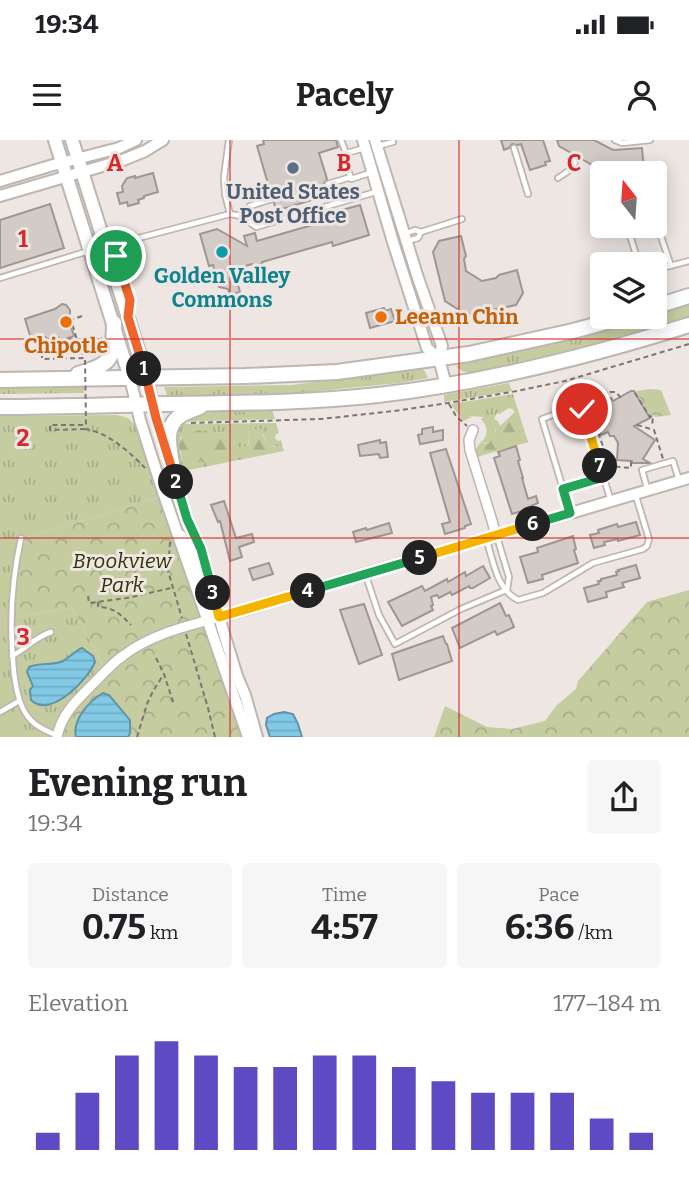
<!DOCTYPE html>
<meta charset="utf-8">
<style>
body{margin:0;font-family:Bitter,serif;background:#f6f6f6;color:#202124;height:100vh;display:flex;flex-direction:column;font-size:26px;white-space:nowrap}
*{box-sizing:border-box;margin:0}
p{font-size:23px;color:#757577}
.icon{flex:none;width:38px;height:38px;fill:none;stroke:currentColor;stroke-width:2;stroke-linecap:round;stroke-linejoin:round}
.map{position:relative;height:597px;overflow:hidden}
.panel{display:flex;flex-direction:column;background:#fff;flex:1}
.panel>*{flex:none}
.needle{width:46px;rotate:343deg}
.controls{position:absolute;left:590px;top:21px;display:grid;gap:14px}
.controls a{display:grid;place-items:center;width:77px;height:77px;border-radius:7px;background:#fff;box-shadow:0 4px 18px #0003;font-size:35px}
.pin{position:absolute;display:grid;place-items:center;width:60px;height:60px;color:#fff;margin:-30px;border:4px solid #fff;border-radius:50%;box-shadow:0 2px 7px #0007}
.km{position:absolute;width:35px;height:35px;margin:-18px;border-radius:50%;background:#222;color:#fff;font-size:19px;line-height:35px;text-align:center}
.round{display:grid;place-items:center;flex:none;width:74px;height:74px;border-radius:7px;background:#f6f6f6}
.overview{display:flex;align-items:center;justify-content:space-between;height:119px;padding:0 28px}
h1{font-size:38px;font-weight:700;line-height:52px}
.stats{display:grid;grid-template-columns:repeat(3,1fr);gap:10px;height:119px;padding:7px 28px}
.stats div{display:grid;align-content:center;border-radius:7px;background:#f6f6f6;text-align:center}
.stats b{font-size:35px;font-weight:700}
.stats small{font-size:19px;font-weight:400}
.stats p{font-size:19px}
.chart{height:196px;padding:14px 28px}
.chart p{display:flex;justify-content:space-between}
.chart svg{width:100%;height:126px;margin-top:7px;stroke:#5e4ac3;stroke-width:6}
.status{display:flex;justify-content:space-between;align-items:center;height:49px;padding:0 35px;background:#fff;direction:ltr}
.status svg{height:19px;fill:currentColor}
header{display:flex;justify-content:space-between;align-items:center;height:91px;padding:0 28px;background:#fff;font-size:32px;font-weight:700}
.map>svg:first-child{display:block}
</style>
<div class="status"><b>19:34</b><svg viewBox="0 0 49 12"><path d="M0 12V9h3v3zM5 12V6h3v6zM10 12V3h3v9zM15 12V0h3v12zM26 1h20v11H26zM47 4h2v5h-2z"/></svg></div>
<header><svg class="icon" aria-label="menu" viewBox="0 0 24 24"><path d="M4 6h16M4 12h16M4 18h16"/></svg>Pacely<svg class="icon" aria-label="person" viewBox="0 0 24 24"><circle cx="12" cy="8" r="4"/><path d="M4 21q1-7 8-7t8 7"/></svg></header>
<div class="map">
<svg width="689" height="597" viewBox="0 0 689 597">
<defs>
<pattern id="grass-tufts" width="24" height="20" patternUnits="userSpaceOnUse" patternTransform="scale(1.75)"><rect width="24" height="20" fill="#c5cca0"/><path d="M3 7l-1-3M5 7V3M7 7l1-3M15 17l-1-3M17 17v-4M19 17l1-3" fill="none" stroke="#a8ae89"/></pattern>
<pattern id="forest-firs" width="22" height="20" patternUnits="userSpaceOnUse" patternTransform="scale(1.75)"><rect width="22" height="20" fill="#c5cca0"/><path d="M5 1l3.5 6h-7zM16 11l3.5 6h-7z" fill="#a8ae89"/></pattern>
<pattern id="park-crowns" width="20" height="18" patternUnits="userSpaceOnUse" patternTransform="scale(1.75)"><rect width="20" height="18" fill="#c5cca0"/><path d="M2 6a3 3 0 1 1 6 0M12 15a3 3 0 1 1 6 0" fill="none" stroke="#a8ae89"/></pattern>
<pattern id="water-rules" width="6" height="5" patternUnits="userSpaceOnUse" patternTransform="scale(1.75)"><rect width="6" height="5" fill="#82c9e5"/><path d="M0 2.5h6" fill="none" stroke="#70acc4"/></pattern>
</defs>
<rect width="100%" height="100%" fill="#ede6e2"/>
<g fill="url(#grass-tufts)">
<polygon points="689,162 689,179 635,196 500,230 469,233 462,231 457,227 460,222 603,188 640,177 654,177 655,172"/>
<polygon points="423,228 428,238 399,243 277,255 177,256 167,255 164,247 292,245"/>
<polygon points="509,243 512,251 444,262 444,255"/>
<polygon points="84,245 84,253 0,254 0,247"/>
<path d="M513,254l4,13 -5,2 -3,-1 -10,6 -2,-1 -3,6 2,16c-5,6 -7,10 -15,7 8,-7 7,-16 0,-23l3,-2 -15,-1 3,1 -9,4 -12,-17z"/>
<polygon points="272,270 275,279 181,282 195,273"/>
<path d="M117,275l11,3 10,10 22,69 -135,41 -8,35 -2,44 57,-9 32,59c-20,20 -47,40 -52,70h-52v-321z"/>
<path d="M276,283l3,10 -3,1 -1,4 3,3 3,-1 1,6 -17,1 1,-6 -4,-12 -13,4 -1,9 2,3 -13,3 -2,-1 1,-2 -5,-16c-15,9 -32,-3 -51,9v14l4,10 9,3 8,-4 3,2v4l-21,4c-5,-14 -15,-34 -4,-47z"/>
</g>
<g fill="url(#forest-firs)">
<polygon points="517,267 528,302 477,317 475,310 481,302 485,304 489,303 491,299 496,295 496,290 493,285 494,279 498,281 500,286 515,272 512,269"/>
<path d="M188,289h3l5,2 4,-1 2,2 6,-2c9,6 17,0 26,-1l2,6 -2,2 2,8 -1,2 2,1 13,-3c-3,-5 -2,-11 2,-16h10l3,2 -2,4 3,6v6l16,-1 2,5 -80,16v-4l-3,-2 -15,8 -2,-3c-2,-21 -12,-17 4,-37z"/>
</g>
<g fill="url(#park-crowns)">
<polygon points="650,249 661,250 671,275 655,277 654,275 650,276 636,251"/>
<path d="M160,357l52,152 33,88h-184c4,-26 30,-45 47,-63l-36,-66 -57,9 2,-44 8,-35z"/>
<polygon points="689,450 689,597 434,597 445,566 487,587 512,589 545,581 556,566 576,549 578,541 647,462"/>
</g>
<g fill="url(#water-rules)" stroke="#6293a6" stroke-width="2">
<path d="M82,508l11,8 2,6c-7,17 -44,57 -64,38l-1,-10 3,-4 -6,-14 2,-5c11,-5 24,-1 34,-6 7,-4 12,-10 19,-13z"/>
<path d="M103,553l6,2 21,25v13l-2,4h-52c-4,-17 13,-36 27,-44z"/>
<polygon points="284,572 293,574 298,584 302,597 270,597 266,585 267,578 274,574"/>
</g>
<g fill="#d2cbc6" stroke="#9d9692" stroke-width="2">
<polygon points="263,0 336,0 338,7 319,13 327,39 323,45 325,48 329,49 331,54 276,71 274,63 277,58 275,55 271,54 257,6 264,4"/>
<polygon points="501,0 543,0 550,21 545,22 546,25 530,30 521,4 518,5 512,4 509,8 504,10"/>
<polygon points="557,0 594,0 613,10 642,8 644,31 606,33 559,6"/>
<polygon points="153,33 158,52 144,56 144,58 138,60 139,63 128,66 127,62 120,64 117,53 123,52 122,46 127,38 135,36 135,38"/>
<polygon points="50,64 64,108 0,128 0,80"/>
<polygon points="360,65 369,95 333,106 332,102 262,122 262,124 253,126 252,124 239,128 242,139 238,145 240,152 230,155 228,149 219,147 213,125 209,126 200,94 217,89 247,106 244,96 255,93 257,101 326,81 324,75"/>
<polygon points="461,96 466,116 464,119 466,131 482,141 496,138 499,135 517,130 523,153 516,165 467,175 445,161 433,112 439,101"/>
<polygon points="62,164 66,165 70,170 70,173 68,178 74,196 60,201 58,197 49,200 45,197 32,202 25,179 55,169"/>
<polygon points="384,168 385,171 391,169 395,181 370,188 366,173"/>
<polygon points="631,251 634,251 650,278 634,286 655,300 643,319 650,323 632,323 632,321 617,320 618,303 614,296 610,296 608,292 601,295 596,285 601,282 592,266 611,258 613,261"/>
<polygon points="433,287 433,292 443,290 443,300 420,304 418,295 422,294 422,289"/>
<polygon points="380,300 380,303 386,302 388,317 380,318 379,314 360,316 358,305"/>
<polygon points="516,306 520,320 518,321 523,338 522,338 528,359 536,356 538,363 531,366 532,368 512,374 494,318 500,316 498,312"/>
<polygon points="446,309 471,384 465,386 465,388 445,394 442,384 450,382 430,313"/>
<polygon points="224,361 236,398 252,394 254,402 239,407 242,417 230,421 220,381 218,382 211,365"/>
<polygon points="636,382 640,395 618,401 618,399 604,402 605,405 594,408 590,395 599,393 598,390 617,384 618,387"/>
<polygon points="389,383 392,393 356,402 353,392 366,388 367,390"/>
<polygon points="573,396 576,409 574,410 578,423 542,435 543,439 528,443 520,417 538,412 537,408"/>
<polygon points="269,423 273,434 253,440 249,429"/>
<polygon points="636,425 640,438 622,443 624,447 606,452 607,457 588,462 584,448 599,444 598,441 601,441 601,439 617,435 616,432 619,431 618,430"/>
<polygon points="483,426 490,438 473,448 470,448 469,446 454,454 452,455 450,452 439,458 437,455 431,457 433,465 431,466 433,470 402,486 388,462 422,446 425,451 447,439 448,442 465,432 466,436"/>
<polygon points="500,463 506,476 509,475 514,487 497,495 495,491 460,508 452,488"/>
<polygon points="364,464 382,515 359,524 340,470"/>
<polygon points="443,496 446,504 447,504 452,521 399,540 392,514"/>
</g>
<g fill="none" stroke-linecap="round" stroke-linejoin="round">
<g stroke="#bdb6b1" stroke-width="8">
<g id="service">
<polyline points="229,0 224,37 225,54 230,74"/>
<polyline points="341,0 346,13"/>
<polyline points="615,0 622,3 650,0"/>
<polyline points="378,6 393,2"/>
<polyline points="365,8 343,14 351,39 373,32"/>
<polyline points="514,8 528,54"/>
<polyline points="558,38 570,30 575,22"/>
<polyline points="328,44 351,37"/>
<polyline points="599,52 602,52"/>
<polyline points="239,75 250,66 272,59"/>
<polyline points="654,76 671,126"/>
<polyline points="627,86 639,124"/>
<polyline points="407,93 415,90 421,92 462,79"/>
<polyline points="131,100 230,74 241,76 256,87 379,51"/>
<polyline points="408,101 418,98 421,92"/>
<polyline points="654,130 689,121"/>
<polyline points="0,138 105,106"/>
<polyline points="647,348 642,330 673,321 679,340"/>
<polyline points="563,350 604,337"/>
<polyline points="570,372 542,279 561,272 582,269 611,361"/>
<polyline points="497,397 509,437 507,450"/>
<path d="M21,398c-10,45 -12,89 -7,135 2,13 4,29 12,41 7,11 18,16 30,21"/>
<path d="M491,400l-3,5c6,20 10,45 30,55l25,-7 50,-30 50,-14 4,-3 2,-7 -14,-46"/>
<polyline points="366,436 379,475 395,504 461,469 506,450"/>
<path d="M12,516c16,-8 21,-18 39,-24"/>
<polyline points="0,572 19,561"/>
</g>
</g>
<g stroke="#bdb6b1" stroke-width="12">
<g id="minor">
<polyline points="473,290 469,300 470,310 493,384 495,395"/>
<polyline points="181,395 190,411 213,472 215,476 220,477"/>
<path d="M57,597c4,-21 17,-34 32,-49 11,-11 22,-24 35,-33 28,-21 63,-29 96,-38"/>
</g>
</g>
<g stroke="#bdb6b1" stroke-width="14">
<g id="tertiary">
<polyline points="363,0 393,102 427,208 439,219"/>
<polyline points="375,0 418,138 442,206 439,219 446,245"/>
<polyline points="0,41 53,25 119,8 136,0"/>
<polyline points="0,56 123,20 145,11 163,0"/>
<polyline points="130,238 140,280 163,352 248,597"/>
<polyline points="147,238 156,278 166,310"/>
<polyline points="176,342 187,379 201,409 222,487 237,536 245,555 257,597"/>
<polyline points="220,477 689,338"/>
</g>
</g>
<g stroke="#bdb6b1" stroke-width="16">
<g id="secondary">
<polyline points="55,0 130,238"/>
<polyline points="72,0 147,238"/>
<polyline points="119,127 116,116 117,110 130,100"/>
</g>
</g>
<g stroke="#bdb6b1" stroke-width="18">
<g id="trunk">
<polyline points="654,167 689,156"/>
<path d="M78,234c36,-11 35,-14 36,-51"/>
<polyline points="0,240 246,236 337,232 469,214 573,191 625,177"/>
<path d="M0,267c55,0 110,-2 165,-3 71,-1 142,-1 213,-9 106,-12 209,-38 311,-70"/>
<path d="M177,346c-3,-15 -13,-48 -5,-61 5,-11 18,-14 28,-18"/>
</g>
</g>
<g stroke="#7a7673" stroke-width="2" stroke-dasharray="5 3.5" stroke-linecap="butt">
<polyline points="82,176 71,180 78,203 102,198"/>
<polyline points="635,253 650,277 653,276 652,287"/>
<polyline points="449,264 456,276 467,286"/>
<polyline points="588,265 609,252 616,252 621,258"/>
<polyline points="589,277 596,273"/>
<polyline points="592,277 594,281 604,309 603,314"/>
<polyline points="191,283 321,279 394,271 448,263 517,251 565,241 689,204"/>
<polyline points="637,285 654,290 663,319"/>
<path d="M85,289c22,3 45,23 60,39"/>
<polyline points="607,326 631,328 631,321"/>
<polyline points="170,402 168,431 182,478"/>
<polyline points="88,456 89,463 127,458 171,448"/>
<path d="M98,462v5c16,0 23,8 33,18"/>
<polyline points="186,494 208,568 215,597"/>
<polyline points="156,518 164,534 174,565"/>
<polyline points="137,597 147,564 153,551 164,534"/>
</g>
<use href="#service" stroke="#fff" stroke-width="4.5"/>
<use href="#minor" stroke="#fff" stroke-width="9"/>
<use href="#tertiary" stroke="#fff" stroke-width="10"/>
<use href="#secondary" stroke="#fff" stroke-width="12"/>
<use href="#trunk" stroke="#fff" stroke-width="14"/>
<polyline stroke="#7a7673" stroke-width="2" stroke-dasharray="5 3.5" stroke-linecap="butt" points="85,289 50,290 50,285 86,285 85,218 42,219 42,214 97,213"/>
</g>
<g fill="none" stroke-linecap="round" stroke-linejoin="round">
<g stroke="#fff" stroke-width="14">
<polyline id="split-1" points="116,116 130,160 128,177 144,229"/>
</g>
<g stroke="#fff" stroke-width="14">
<polyline id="split-2" points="144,229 156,278 176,342"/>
</g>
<g stroke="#fff" stroke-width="14">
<polyline id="split-3" points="176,342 187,379 201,409 213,453"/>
</g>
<g stroke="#fff" stroke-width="14">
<polyline id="split-4" points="213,453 219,477 308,451"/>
</g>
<g stroke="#fff" stroke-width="14">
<polyline id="split-5" points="308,451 420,418"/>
</g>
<g stroke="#fff" stroke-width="14">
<polyline id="split-6" points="420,418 533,384"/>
</g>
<g stroke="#fff" stroke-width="14">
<polyline id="split-7" points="533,384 570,373 563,349 604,337 600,326"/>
</g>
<g stroke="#fff" stroke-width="14">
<polyline id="split-8" points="582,269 600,326"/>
</g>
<use href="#split-1" stroke="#f0652b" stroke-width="9"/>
<use href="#split-2" stroke="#f0652b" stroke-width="9"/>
<use href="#split-3" stroke="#22a559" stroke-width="9"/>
<use href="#split-4" stroke="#f5b400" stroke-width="9"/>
<use href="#split-5" stroke="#22a559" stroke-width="9"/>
<use href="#split-6" stroke="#f5b400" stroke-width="9"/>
<use href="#split-7" stroke="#22a559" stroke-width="9"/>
<use href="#split-8" stroke="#f5b400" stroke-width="9"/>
</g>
<path fill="none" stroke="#d62828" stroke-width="2" stroke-opacity="0.55" d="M230,0v597M459,0v597M0,199h689M0,398h689"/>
<circle fill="#5c6f8a" stroke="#ede6e2" stroke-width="2.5" cx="293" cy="28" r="7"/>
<circle fill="#0f9aa8" stroke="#ede6e2" stroke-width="2.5" cx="222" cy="112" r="7"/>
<g fill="#e8710a" stroke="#ede6e2" stroke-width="2.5">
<circle cx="381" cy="177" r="7"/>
<circle cx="66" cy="182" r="7"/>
</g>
<g text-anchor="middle" stroke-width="6" stroke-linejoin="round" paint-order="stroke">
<g font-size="21" font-weight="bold" fill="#4e5e75" stroke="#ede6e2">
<text x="293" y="59">United States<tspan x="293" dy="24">Post Office</tspan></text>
</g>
<g font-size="21" font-weight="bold" fill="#0d838f" stroke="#ede6e2">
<text x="222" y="143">Golden Valley<tspan x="222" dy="24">Commons</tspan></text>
</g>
<g font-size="21" font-weight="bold" fill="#c56008" stroke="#ede6e2" text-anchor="start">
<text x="395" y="184">Leeann Chin</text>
<text x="66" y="213" text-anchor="middle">Chipotle</text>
</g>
<g font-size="21" font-style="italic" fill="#303404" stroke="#ede6e2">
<text x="122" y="428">Brookview<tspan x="122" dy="24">Park</tspan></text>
</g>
</g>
<g font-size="23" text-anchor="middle" font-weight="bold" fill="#d62828" stroke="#ede6e2" stroke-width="6" stroke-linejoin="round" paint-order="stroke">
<text x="115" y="31">A</text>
<text x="344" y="31">B</text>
<text x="574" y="31">C</text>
<text x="23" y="107">1</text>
<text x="23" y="306">2</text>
<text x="23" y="505">3</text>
</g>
</svg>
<div class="controls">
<a><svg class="needle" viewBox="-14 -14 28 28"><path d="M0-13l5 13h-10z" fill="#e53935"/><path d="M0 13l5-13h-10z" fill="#757577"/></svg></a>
<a><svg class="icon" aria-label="layers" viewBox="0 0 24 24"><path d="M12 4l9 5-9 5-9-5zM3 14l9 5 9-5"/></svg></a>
</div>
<div class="pin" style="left:116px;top:116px;background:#1e9e55"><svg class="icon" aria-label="arrive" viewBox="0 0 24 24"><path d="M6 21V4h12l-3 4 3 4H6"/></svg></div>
<div class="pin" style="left:582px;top:269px;background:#d93025"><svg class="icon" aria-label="check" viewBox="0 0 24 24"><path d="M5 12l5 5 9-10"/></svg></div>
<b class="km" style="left:144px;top:229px">1</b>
<b class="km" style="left:176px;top:342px">2</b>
<b class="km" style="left:213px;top:453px">3</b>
<b class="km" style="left:308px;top:451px">4</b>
<b class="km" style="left:420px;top:418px">5</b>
<b class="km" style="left:533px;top:384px">6</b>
<b class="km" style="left:600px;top:326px">7</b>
</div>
<section class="panel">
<div class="overview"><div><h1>Evening run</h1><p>19:34</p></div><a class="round"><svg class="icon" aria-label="share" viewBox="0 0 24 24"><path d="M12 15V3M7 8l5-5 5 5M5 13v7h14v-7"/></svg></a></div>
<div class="stats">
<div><p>Distance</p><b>0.75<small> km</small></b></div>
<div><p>Time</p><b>4:57</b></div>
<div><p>Pace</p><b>6:36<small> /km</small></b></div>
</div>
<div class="chart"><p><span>Elevation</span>177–184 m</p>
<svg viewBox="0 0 160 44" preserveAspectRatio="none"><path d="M5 44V38M15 44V24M25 44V11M35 44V6M45 44V11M55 44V15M65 44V15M75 44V11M85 44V11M95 44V15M105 44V20M115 44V24M125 44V24M135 44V24M145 44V33M155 44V38"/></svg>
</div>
</section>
